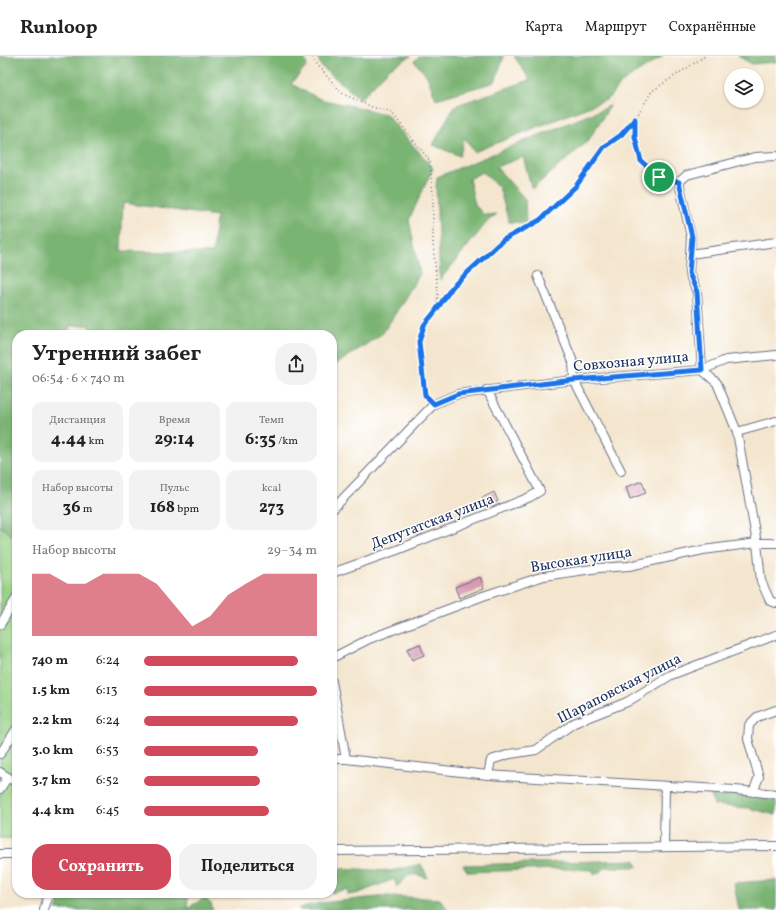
<!DOCTYPE html>
<html lang="ru">
<meta charset="utf-8">
<style>
body{margin:0;font-family:Vollkorn,serif;background:#f2f2f2;color:#222;height:100vh;display:flex;flex-direction:column;font-size:15px;white-space:nowrap}
*{box-sizing:border-box;margin:0}
p{font-size:13px;color:#767676}
.icon{flex:none;width:22px;height:22px;fill:none;stroke:currentColor;stroke-width:2;stroke-linecap:round;stroke-linejoin:round}
.map{position:relative;flex:1;overflow:hidden}
.details{position:absolute;left:12px;top:274px;width:325px;height:568px;display:flex;flex-direction:column;background:#fff;border-radius:16px;box-shadow:0 1px 3px #0004}
.details>*{flex:none}
.controls{position:absolute;left:724px;top:12px;display:grid;gap:8px}
.controls a{display:grid;place-items:center;width:40px;height:40px;border-radius:50%;background:#fff;box-shadow:0 1px 3px #0004;font-size:20px}
.pin{position:absolute;display:grid;place-items:center;width:34px;height:34px;color:#fff;margin:-17px;border:2px solid #fff;border-radius:50%;box-shadow:0 1px 4px #0007}
.round{display:grid;place-items:center;flex:none;width:42px;height:42px;border-radius:16px;background:#f2f2f2}
.summary{display:flex;align-items:center;justify-content:space-between;height:68px;padding:0 20px}
h1{font-size:22px;font-weight:700;line-height:30px}
.stats{display:grid;grid-template-columns:repeat(3,1fr);gap:6px;height:68px;padding:4px 20px}
.stats div{display:grid;align-content:center;border-radius:10px;background:#f2f2f2;text-align:center}
.stats b{font-size:17px;font-weight:700}
.stats small{font-size:11px;font-weight:400}
.stats p{font-size:11px}
.chart{height:112px;padding:8px 20px}
.chart p{display:flex;justify-content:space-between}
.chart svg{width:100%;height:72px;margin-top:4px;fill:#d1495b;opacity:.7}
.button{display:flex;gap:8px;margin-top:auto;padding:8px 20px}
.button a{flex:1;height:46px;border-radius:16px;background:#d1495b;color:#fff;font-size:16px;font-weight:700;line-height:46px;text-align:center}
.button a+a{background:#f2f2f2;color:#222}
ul{padding:0 20px;list-style:none;font-size:13px}
li{display:grid;grid-template-columns:64px 48px 1fr;align-items:center;height:30px}
li i{height:10px;border-radius:5px;background:#d1495b}
header{display:flex;align-items:center;gap:24px;box-sizing:border-box;height:56px;padding:0 20px;background:#fff;border-bottom:1px solid #e0e0e0}
header strong{font-size:19px}
nav{display:flex;gap:22px;margin-inline-start:auto;font-size:14px}
.map>svg:first-child{display:block}
</style>
<header>
<strong>Runloop</strong>
<nav><a>Карта</a><a>Маршрут</a><a>Сохранённые</a></nav>
</header>
<div class="map">
<svg width="776" height="854" viewBox="0 0 776 854">
<rect width="100%" height="100%" fill="#fff"/>
<filter id="ink" filterUnits="userSpaceOnUse"><feTurbulence type="fractalNoise" baseFrequency=".025" numOctaves="2"/><feDisplacementMap in="SourceGraphic" scale="8" xChannelSelector="R" yChannelSelector="G"/><feConvolveMatrix kernelMatrix="1 2 1 2 8 2 1 2 1" color-interpolation-filters="sRGB"/></filter>
<filter id="wash" filterUnits="userSpaceOnUse"><feTurbulence type="fractalNoise" baseFrequency=".012" numOctaves="4" result="noise"/><feDisplacementMap in="SourceGraphic" scale="16" xChannelSelector="R" yChannelSelector="G"/><feGaussianBlur stdDeviation="0.9" result="paint"/><feColorMatrix in="noise" values="0 0 0 0 0 0 0 0 0 0 0 0 0 0 0 0 0 1.4 0 .05"/><feComposite in="paint" operator="in"/></filter>
<g filter="url(#wash)">
<rect width="100%" height="100%" fill="#f4e6ce"/>
<g fill="#98d285" stroke="#5a8072">
<polygon points="0,470 17,483 17,724 0,713"/>
<polygon points="0,719 17,730 17,782 0,782"/>
</g>
<g fill="#7ab472" stroke="#4a7268" fill-rule="evenodd">
<path d="M0,0h304l3,10 -16,18 29,15 66,15 47,54 -24,52 11,54 -37,59 -51,34v-32h-244l2,-10 -20,1 -3,9h-50v204l-17,-13zM123,147l93,13 -3,37 -92,-2z"/>
<polygon points="317,0 411,0 390,12 360,43 321,10"/>
<polygon points="420,0 504,0 495,26 436,43 427,20 414,5"/>
<polygon points="514,0 663,0 621,27 608,43 474,96 464,81 460,100 433,89 454,50 530,24"/>
<polygon points="738,0 776,0 776,6 752,8"/>
<polygon points="610,50 588,85 532,133 523,101 496,111 525,143 526,167 509,166 499,131 482,116 469,123 475,149 484,159 497,158 488,165 440,224 436,131 437,121"/>
<polygon points="711,739 748,740 776,745 776,759 748,752 714,749"/>
<path d="M635,804l3,7h-32l-4,4 -8,3 -1,-4c-42,-2 -83,1 -125,2l-5,-7z"/>
<path d="M421,808l7,14c-18,-5 -18,-6 -31,9l-3,-8 -35,14 -11,2v-6l-16,4v-26l9,1 49,3z"/>
<polygon points="776,824 776,854 739,854 734,827"/>
<polygon points="63,837 167,837 168,840 188,842 187,852 205,842 211,848 213,854 56,854"/>
<polygon points="388,840 440,843 448,854 300,854 299,852 320,847"/>
</g>
<g id="blocks">
<g fill="#d99ab2">
<polygon points="642,425 646,437 630,443 626,431"/>
<polygon points="494,436 498,445 486,451 482,442"/>
<polygon points="480,521 484,532 459,542 455,531"/>
<polygon points="420,588 424,599 412,604 407,593"/>
</g>
</g>
</g>
<g filter="url(#ink)">
<use href="#blocks" fill-opacity="0" stroke="#676f85" stroke-width="1"/>
<g fill="none" stroke-linecap="round" stroke-linejoin="round">
<g stroke="#676f85" stroke-width="10">
<g id="minor">
<polyline points="776,100 755,101 687,119 679,126 691,181 689,217 697,236 702,314 717,327 737,376 757,487 761,525 770,545 776,547"/>
<polyline points="690,198 776,186"/>
<polyline points="538,220 573,306 574,324 621,415"/>
<polyline points="737,376 776,365"/>
<polyline points="332,454 434,348 458,338 574,324 702,314 726,304 776,299"/>
<polyline points="332,517 397,494 530,441 540,435 487,334"/>
<polyline points="0,569 17,541"/>
<polyline points="332,602 369,583 483,540 544,520 599,512 629,510 703,494 757,487 776,487"/>
<polyline points="332,625 346,703"/>
<polyline points="0,698 17,672"/>
<polyline points="332,703 346,703 488,719 735,734 776,738"/>
<polyline points="0,716 17,727"/>
<polyline points="488,719 491,704 510,698 536,694 574,667 627,646 671,619 776,579"/>
<polyline points="0,733 8,721"/>
<polyline points="753,736 759,721 748,683 749,669 757,661 776,654"/>
<polyline points="664,791 665,730"/>
<polyline points="332,795 776,790"/>
<polyline points="0,798 17,798"/>
<polyline points="44,854 49,837"/>
</g>
</g>
<g stroke="#676f85" stroke-width="1.5" stroke-dasharray="1 3" stroke-linecap="butt">
<polyline points="313,0 315,7 343,38 372,51 392,57 430,105 433,139 433,188 438,240 435,255"/>
<polyline points="635,63 635,81 641,105 659,121 672,124"/>
<polyline points="428,342 425,339 419,286 424,269 435,257 453,230 503,184 540,164 576,130 604,91 621,79 635,63 652,35 705,0"/>
</g>
<use href="#minor" stroke="#fff" stroke-width="8"/>
</g>
</g>
<g fill="none" stroke-linecap="round" stroke-linejoin="round" filter="url(#ink)">
<g stroke="#fff" stroke-width="8">
<polygon id="route" points="635,63 635,81 641,105 659,121 679,126 692,181 689,217 697,236 702,314 574,324 458,338 434,348 425,339 419,286 424,269 434,257 453,230 503,184 540,164 576,130 604,91 621,79"/>
</g>
<use href="#route" stroke="#1a73e8" stroke-width="5"/>
</g>
<g text-anchor="middle" stroke-width="3" stroke-linejoin="round" paint-order="stroke">
<g font-size="15" fill="#1b2f5e" stroke="#fff">
<text transform="translate(631 305) rotate(-5)" y="5">Совхозная улица</text>
<text transform="translate(432 465) rotate(-21)" y="5">Депутатская улица</text>
<text transform="translate(581 503) rotate(-9)" y="5">Высокая улица</text>
<text transform="translate(619 632) rotate(-27)" y="5">Шараповская улица</text>
</g>
</g>
</svg>
<div class="controls">
<a><svg class="icon" aria-label="layers" viewBox="0 0 24 24"><path d="M12 4l9 5-9 5-9-5zM3 14l9 5 9-5"/></svg></a>
</div>
<div class="pin" style="left:659px;top:121px;background:#1e9e55"><svg class="icon" aria-label="arrive" viewBox="0 0 24 24"><path d="M6 21V4h12l-3 4 3 4H6"/></svg></div>
<section class="details">
<div class="summary"><div><h1>Утренний забег</h1><p>06:54 · 6 × 740 m</p></div><a class="round"><svg class="icon" aria-label="share" viewBox="0 0 24 24"><path d="M12 15V3M7 8l5-5 5 5M5 13v7h14v-7"/></svg></a></div>
<div class="stats">
<div><p>Дистанция</p><b>4.44<small> km</small></b></div>
<div><p>Время</p><b>29:14</b></div>
<div><p>Темп</p><b>6:35<small> /km</small></b></div>
</div>
<div class="stats">
<div><p>Набор высоты</p><b>36<small> m</small></b></div>
<div><p>Пульс</p><b>168<small> bpm</small></b></div>
<div><p>kcal</p><b>273</b></div>
</div>
<div class="chart"><p><span>Набор высоты</span>29–34 m</p>
<svg viewBox="0 0 160 44" preserveAspectRatio="none"><path d="M0 44V6L10 6L20 12L30 12L40 6L50 6L60 6L70 12L80 25L90 38L100 32L110 19L120 12L130 6L140 6L150 6L160 6V44z"/></svg>
</div>
<ul>
<li><b>740 m</b>6:24<i style="width:89%"></i></li>
<li><b>1.5 km</b>6:13<i style="width:100%"></i></li>
<li><b>2.2 km</b>6:24<i style="width:89%"></i></li>
<li><b>3.0 km</b>6:53<i style="width:66%"></i></li>
<li><b>3.7 km</b>6:52<i style="width:67%"></i></li>
<li><b>4.4 km</b>6:45<i style="width:72%"></i></li>
</ul>
<div class="button"><a>Сохранить</a><a>Поделиться</a></div>
</section>
</div>
